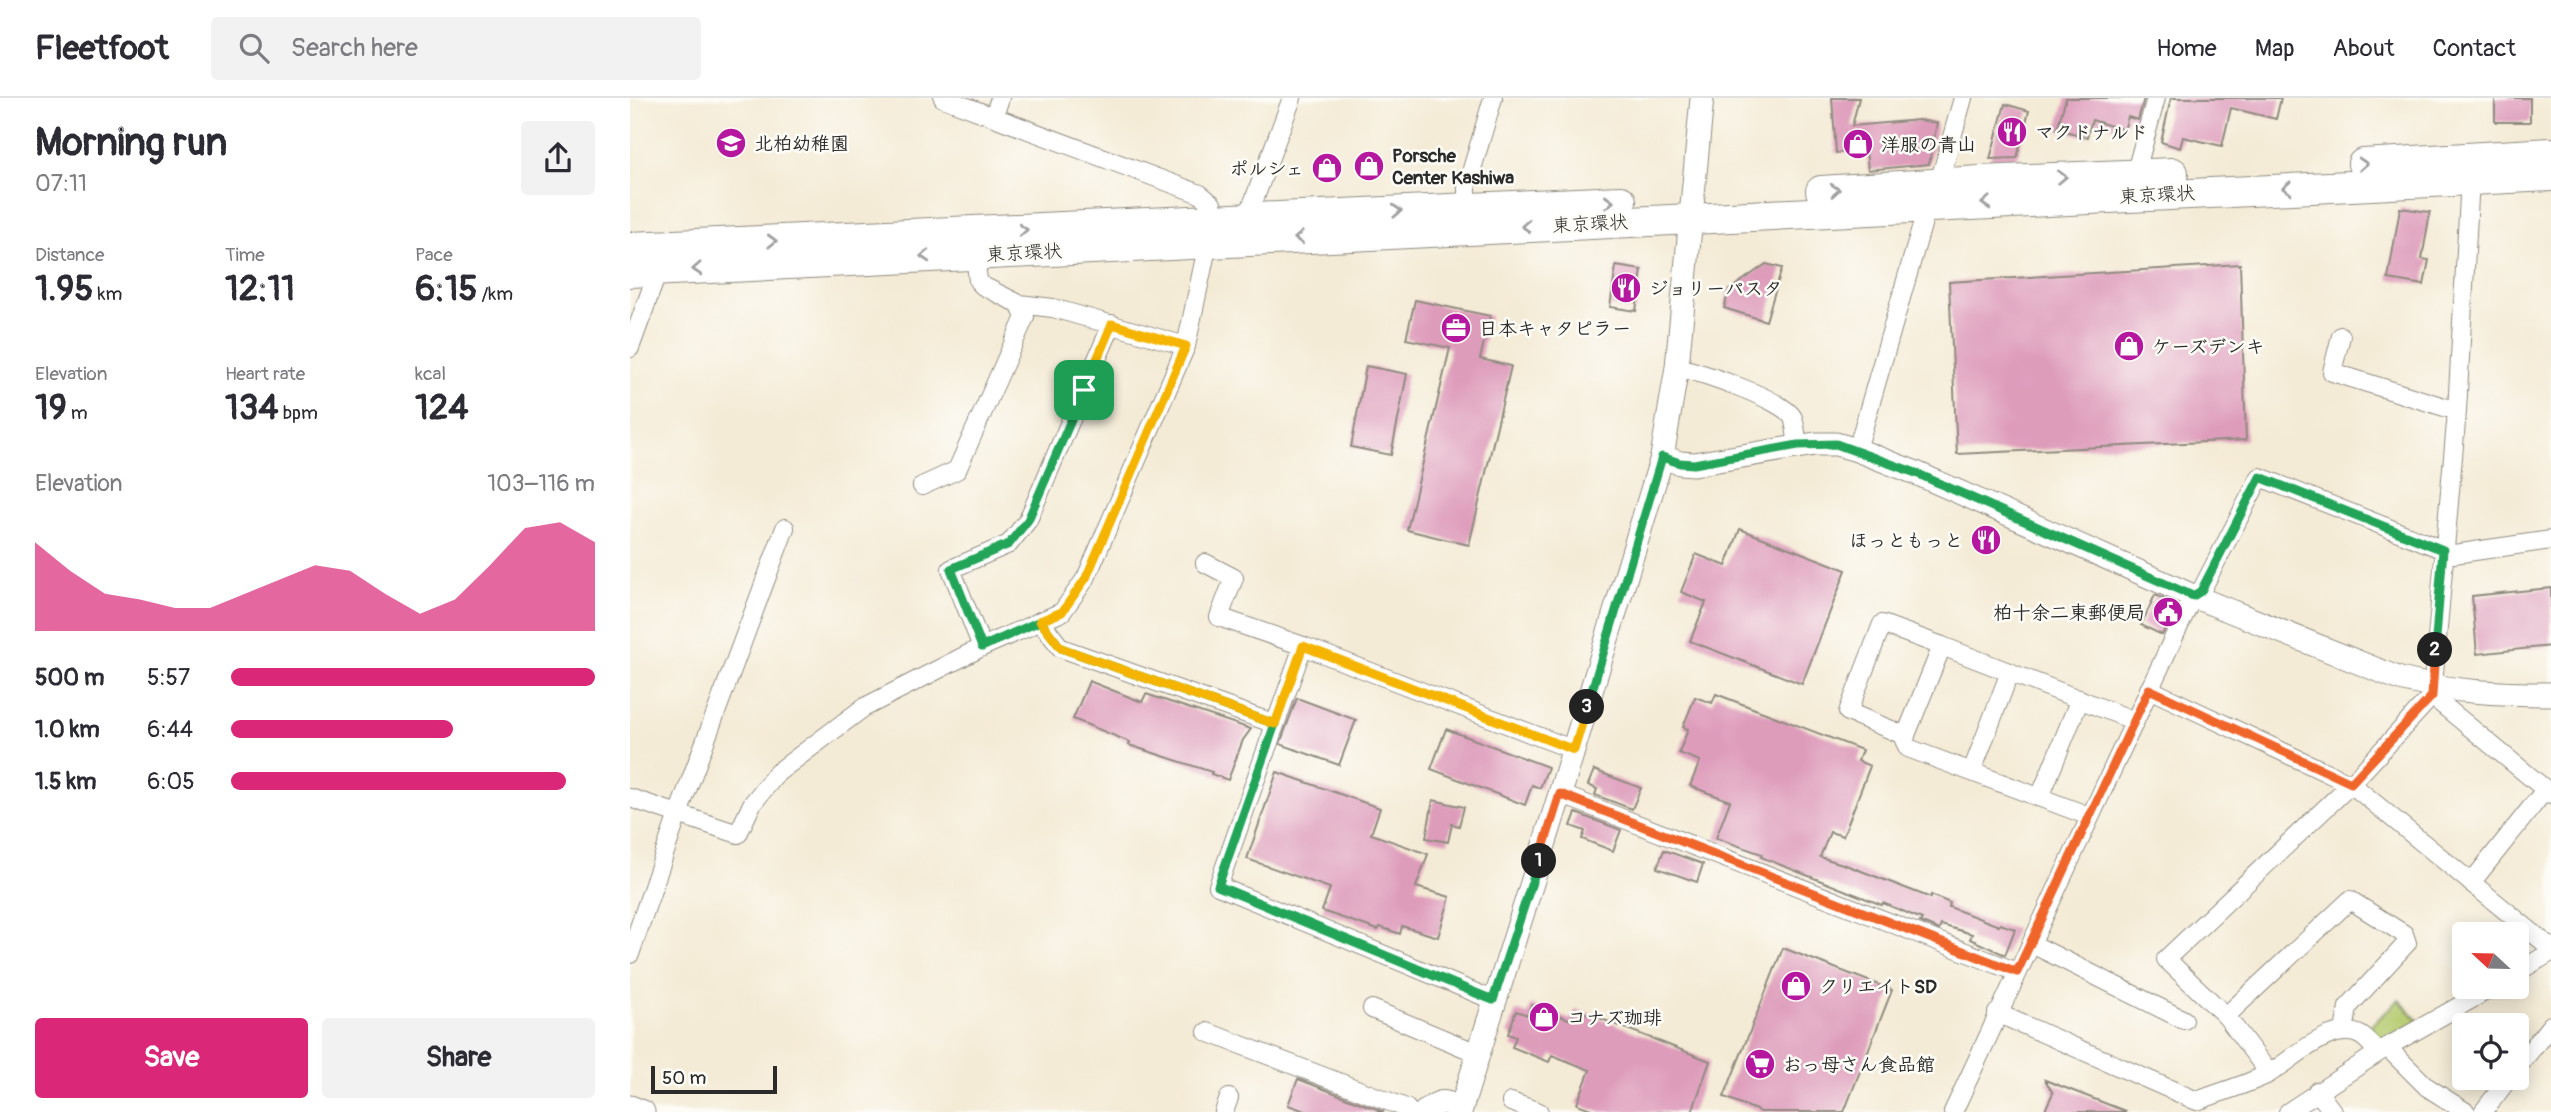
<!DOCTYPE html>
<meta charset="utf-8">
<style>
body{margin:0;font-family:Pangolin,"Klee One",sans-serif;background:#f2f2f3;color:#2b2b33;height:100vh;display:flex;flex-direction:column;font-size:26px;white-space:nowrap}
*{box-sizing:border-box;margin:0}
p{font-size:23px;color:#7c7c81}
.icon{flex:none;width:38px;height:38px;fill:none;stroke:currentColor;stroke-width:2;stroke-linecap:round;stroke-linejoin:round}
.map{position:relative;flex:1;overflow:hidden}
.drawer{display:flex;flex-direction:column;background:#fff;width:630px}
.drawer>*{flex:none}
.needle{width:46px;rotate:292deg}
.tools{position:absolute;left:1822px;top:824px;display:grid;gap:14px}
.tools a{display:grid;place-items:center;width:77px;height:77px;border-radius:7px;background:#fff;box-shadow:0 4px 18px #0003;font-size:35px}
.scale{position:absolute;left:21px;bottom:18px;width:126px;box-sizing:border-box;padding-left:7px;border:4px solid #2b2b2b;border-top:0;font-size:19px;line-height:24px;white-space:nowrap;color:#2b2b2b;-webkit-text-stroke:5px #fdfcf7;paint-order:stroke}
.pin{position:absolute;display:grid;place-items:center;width:60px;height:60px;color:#fff;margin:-30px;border-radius:14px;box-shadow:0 4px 10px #0006}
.km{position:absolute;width:35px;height:35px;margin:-18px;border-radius:50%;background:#222;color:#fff;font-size:19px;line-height:35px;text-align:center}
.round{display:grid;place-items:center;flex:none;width:74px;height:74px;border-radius:7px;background:#f2f2f3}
.head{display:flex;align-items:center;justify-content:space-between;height:119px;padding:0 35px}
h1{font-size:38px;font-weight:700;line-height:52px}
.stats{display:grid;grid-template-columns:repeat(3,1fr);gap:10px;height:119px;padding:7px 35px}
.stats div{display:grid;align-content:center}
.stats b{font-size:35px;font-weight:700}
.stats small{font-size:19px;font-weight:400}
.stats p{font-size:19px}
.chart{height:196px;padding:14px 35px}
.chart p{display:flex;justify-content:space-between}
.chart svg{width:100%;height:126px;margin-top:7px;fill:#db2777;opacity:.7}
.button{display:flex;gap:14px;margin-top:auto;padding:14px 35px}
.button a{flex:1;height:80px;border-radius:7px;background:#db2777;color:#fff;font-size:28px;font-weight:700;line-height:80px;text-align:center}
.button a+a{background:#f2f2f3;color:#2b2b33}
ul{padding:0 35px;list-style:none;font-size:23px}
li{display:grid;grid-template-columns:112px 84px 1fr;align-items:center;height:52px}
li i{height:18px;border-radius:9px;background:#db2777}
header{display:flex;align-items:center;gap:42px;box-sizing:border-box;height:98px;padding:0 35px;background:#fff;border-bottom:2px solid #e1e1e2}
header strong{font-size:33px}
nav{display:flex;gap:38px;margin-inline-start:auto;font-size:24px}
.search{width:490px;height:63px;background:#f2f2f3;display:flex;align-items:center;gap:18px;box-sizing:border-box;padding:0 24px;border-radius:7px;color:#7c7c81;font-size:26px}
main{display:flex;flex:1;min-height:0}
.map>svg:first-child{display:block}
</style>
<header>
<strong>Fleetfoot</strong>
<div class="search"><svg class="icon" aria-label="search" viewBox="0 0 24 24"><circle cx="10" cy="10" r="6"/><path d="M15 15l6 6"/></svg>Search here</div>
<nav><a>Home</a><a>Map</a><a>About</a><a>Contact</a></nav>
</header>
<main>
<section class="drawer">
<div class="head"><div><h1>Morning run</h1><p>07:11</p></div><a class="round"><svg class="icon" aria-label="share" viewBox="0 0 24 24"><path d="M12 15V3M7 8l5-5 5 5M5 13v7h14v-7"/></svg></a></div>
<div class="stats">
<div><p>Distance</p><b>1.95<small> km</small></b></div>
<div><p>Time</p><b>12:11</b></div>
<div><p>Pace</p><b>6:15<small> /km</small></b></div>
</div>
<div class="stats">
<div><p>Elevation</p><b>19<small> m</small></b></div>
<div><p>Heart rate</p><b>134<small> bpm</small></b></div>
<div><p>kcal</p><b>124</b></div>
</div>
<div class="chart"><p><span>Elevation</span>103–116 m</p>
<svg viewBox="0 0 160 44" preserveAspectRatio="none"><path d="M0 44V13L10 23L20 31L30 33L40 36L50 36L60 31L70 26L80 21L90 23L100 31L110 38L120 33L130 21L140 8L150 6L160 13V44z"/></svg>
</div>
<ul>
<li><b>500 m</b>5:57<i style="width:100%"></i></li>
<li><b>1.0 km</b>6:44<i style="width:61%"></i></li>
<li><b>1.5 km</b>6:05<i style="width:92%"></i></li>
</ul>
<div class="button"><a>Save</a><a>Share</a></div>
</section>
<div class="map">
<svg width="1921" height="1014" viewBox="0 0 1921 1014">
<rect width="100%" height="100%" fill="#fdfcf7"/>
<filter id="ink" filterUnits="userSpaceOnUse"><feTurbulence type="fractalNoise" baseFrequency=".0143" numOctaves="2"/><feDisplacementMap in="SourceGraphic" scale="14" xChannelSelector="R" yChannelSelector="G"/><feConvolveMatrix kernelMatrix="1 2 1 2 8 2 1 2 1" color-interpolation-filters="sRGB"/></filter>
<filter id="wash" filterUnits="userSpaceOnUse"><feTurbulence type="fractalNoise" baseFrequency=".00686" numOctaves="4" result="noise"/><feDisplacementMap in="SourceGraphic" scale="28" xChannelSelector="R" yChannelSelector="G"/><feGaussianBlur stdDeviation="1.57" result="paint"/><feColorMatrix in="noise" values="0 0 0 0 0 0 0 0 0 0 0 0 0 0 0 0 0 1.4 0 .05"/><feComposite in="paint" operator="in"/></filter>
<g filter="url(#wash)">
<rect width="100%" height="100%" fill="#f4ebd6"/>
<polygon fill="#b5cb70" stroke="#707b4e" stroke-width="2" points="1769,902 1789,923 1758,943 1750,942 1737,931"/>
<g id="blocks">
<g fill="#de9cbb">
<polygon points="1202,0 1229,0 1222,28 1289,22 1307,25 1299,66 1238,72 1236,52 1206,55"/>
<polygon points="1436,0 1514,0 1508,22 1498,19 1494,32 1462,22 1457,39 1427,31"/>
<polygon points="1541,0 1651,0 1646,21 1601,10 1592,48 1553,39 1550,50 1531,44"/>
<rect x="1865" y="0" width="35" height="24"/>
<polygon points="1375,6 1399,13 1387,60 1360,61"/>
<polygon points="1770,110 1800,114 1792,161 1799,162 1794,187 1758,181"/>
<polygon points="1136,166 1152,170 1136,223 1094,210 1099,192"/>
<polygon points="1610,166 1616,342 1327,356 1319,184"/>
<polygon points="986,168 1012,172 1006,213 980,209"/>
<polygon points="785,202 860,218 850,261 881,268 839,447 777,432 820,250 776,241"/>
<polygon points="736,268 777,276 761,357 721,349"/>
<polygon points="1110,431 1216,472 1172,586 1060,543 1076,504 1051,494 1066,456 1096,468"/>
<polygon points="1921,490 1921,548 1847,556 1842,498"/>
<polygon points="1525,497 1547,506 1532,537 1511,527"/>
<polygon points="459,583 512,604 516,596 621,631 613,642 598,682 581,676 582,674 499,647 500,644 443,621"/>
<polygon points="1086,596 1232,652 1228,663 1240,668 1213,738 1200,734 1190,759 1216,767 1301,800 1301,797 1320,805 1319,809 1369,828 1370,826 1385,831 1375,857 1340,841 1342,836 1311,827 1309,832 1290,824 1292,821 1253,805 1252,807 1131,759 1132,756 1086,740 1100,703 1060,688 1070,663 1049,655 1058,631 1053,629 1065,599 1082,605"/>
<polygon points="667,600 726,622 709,667 650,646"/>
<polygon points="816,631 918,669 910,690 902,687 895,707 801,671"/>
<polygon points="964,672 1011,690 1002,711 965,697 967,691 958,687"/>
<polygon points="647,674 750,710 741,736 798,756 786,789 820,799 808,839 772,828 770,836 750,829 748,832 692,813 700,790 617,761"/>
<polygon points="803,702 834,709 829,728 822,726 818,744 796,740"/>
<polygon points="946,715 991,732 983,753 952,741 955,733 941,728"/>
<polygon points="1034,752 1073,766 1067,784 1027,770"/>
<polygon points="1153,850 1262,892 1214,1014 1131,1014 1094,999"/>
<polygon points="901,907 941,922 946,911 1080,963 1062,1014 969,1014 947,1006 960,972 922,957 919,964 882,949 886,939 878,936 886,913 898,917"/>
<polygon points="668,981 754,1014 678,1014 658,1007"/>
<polygon points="1415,982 1495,1013 1495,1014 1414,1014 1423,995"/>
</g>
</g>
</g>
<g filter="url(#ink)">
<use href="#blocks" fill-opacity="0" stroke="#908b80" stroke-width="2"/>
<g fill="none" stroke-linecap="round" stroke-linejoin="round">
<g stroke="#908b80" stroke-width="20">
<g id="minor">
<polyline points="364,18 370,0"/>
<polyline points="1505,77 1526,0"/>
<polyline points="1840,81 1827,313 1802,598 1921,696"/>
<polyline points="1309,85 1333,0"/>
<polyline points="837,119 837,88 863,0"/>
<polyline points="617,121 662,0"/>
<polyline points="345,156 348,183 353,188 389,206 423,210 556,248"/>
<polyline points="1711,238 1702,274 1827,313"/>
<polyline points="0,250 28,173"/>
<path d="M1047,269c22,5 107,32 116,51 3,7 3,19 5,27"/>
<polyline points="1227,352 1292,127 1294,108"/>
<polyline points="292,388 327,372 395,219 389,206"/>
<polyline points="575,465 604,480 589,519 673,548"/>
<polyline points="410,523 431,550 645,626"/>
<polyline points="352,549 321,471 379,446 398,422 482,226"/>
<polyline points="1519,591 1721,686 1921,850"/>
<polyline points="1276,638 1218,614 1252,526 1312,548"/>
<polyline points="1342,673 1380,574"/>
<polyline points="930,696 1387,874"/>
<polyline points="1410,699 1450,601"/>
<polyline points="0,700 108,736 122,706 147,675 233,610 352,549 432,514 456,480 556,248 578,145 582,106 570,96 313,0"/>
<polyline points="1459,718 1278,650 1274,642 1312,548 1505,623"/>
<polyline points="1841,785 1915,692"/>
<polyline points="1402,846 1554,922"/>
<polyline points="0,856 48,716 155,430"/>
<polyline points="1886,875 1921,854"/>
<polyline points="863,902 588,788 673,548 944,652"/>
<polyline points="742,911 847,955"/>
<path d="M1367,915l200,88c23,-9 49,-16 71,-27 24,-13 59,-51 90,-40 8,3 15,13 20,18"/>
<polyline points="1596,918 1720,802 1774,836 1777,845 1718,909 1714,934"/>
<polyline points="577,934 776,1010 780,1014"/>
<polyline points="1757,949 1797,989 1836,1014"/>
<polyline points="1886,971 1921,927"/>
<polyline points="1639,975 1596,918 1536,861 1721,686 1802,598"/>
<polyline points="1687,993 1703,1014"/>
<polyline points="881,1004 909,1014"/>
<polyline points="594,1014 599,1000"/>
<polyline points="1323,1014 1563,498 1571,493 1630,379 1824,456 1921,442"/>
<polyline points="1658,1014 1757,949 1863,889"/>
<polyline points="1853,1014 1879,980"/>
</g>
</g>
<g stroke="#908b80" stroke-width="25">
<g id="tertiary">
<path d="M1032,359l18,6 14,1 121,-20h21l21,6 59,23 277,123 207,83c50,13 100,15 151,15"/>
<polyline points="0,1009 13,1014"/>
<path d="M795,1014c16,-13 17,-11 36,-4"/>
<polyline points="830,1014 930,696 1032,359 1047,269 1072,0"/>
</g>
</g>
<g stroke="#908b80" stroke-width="32">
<g id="trunk">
<polyline points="1733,66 1921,55"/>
<polyline points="1191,93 1350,83 1543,75"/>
<polyline points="0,149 991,103"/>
<polyline points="0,174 1921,78"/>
</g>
</g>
<use href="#minor" stroke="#fff" stroke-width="18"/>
<use href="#tertiary" stroke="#fff" stroke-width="23"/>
<use href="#trunk" stroke="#fff" stroke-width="30"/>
</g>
<defs><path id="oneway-chevron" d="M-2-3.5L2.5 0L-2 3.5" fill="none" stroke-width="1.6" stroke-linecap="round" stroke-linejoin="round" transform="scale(1.75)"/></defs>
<g stroke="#a0a0a0">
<use href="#oneway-chevron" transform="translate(1733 66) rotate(-3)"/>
<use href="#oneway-chevron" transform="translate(1432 79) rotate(-2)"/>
<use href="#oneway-chevron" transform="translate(1657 90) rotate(177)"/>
<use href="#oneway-chevron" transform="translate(1205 92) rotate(-4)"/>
<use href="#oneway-chevron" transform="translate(979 104) rotate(-2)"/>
<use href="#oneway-chevron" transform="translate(1356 105) rotate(177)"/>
<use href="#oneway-chevron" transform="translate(767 113) rotate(-3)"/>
<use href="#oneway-chevron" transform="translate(896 128) rotate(177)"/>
<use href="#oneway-chevron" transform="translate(393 132) rotate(-3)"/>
<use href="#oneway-chevron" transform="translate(669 140) rotate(177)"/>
<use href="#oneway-chevron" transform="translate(142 143) rotate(-2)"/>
<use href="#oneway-chevron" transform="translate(295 158) rotate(177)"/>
<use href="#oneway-chevron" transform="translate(67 171) rotate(177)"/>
</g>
</g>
<g fill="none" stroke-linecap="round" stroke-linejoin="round" filter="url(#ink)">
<g stroke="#fff" stroke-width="14">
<polyline id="split-1" points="454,292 398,422 379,446 321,471 352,549 410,523 431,550 645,626 588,788 853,898 863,902 909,763"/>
</g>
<g stroke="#fff" stroke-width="14">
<polyline id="split-2" points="909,763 930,696 1387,874 1519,591 1721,685 1802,598 1805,552"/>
</g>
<g stroke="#fff" stroke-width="14">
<polyline id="split-3" points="957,609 1032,359 1050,365 1064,366 1168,347 1206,346 1286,375 1563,498 1571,493 1630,379 1813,452 1805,552"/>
</g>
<g stroke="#fff" stroke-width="14">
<polyline id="split-4" points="454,292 482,226 556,248 456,480 432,514 410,523 431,550 645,626 673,548 944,652 957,609"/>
</g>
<use href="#split-1" stroke="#22a559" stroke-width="9"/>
<use href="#split-2" stroke="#f0652b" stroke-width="9"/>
<use href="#split-3" stroke="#22a559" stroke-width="9"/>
<use href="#split-4" stroke="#f5b400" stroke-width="9"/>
</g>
<defs>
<g id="restaurant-disc" transform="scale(1.575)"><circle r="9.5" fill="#b5179e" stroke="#fdfcf7"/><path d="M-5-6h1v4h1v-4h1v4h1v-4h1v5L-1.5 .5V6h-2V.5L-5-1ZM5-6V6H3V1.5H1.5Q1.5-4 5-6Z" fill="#fff"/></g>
<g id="school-disc" transform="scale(1.575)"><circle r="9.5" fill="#b5179e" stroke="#fdfcf7"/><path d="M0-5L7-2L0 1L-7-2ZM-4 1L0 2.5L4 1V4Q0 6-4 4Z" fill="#fff"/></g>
<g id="shop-disc" transform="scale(1.575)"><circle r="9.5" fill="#b5179e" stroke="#fdfcf7"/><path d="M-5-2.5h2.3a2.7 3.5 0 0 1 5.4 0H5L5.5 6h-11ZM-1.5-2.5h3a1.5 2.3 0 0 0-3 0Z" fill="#fff"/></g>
<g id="office-disc" transform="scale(1.575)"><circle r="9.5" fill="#b5179e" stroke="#fdfcf7"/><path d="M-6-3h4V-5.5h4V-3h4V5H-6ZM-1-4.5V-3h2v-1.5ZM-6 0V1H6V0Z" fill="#fff"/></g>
<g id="civic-disc" transform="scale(1.575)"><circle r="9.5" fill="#b5179e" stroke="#fdfcf7"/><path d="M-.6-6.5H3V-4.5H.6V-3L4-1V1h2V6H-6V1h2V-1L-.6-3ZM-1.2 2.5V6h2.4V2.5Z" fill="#fff"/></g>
<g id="supermarket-disc" transform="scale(1.575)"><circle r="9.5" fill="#b5179e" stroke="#fdfcf7"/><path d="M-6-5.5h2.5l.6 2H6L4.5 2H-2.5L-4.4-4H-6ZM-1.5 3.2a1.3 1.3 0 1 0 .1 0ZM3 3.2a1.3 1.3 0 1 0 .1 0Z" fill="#fff"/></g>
</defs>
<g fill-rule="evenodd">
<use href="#restaurant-disc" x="1382" y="34"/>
<use href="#school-disc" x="101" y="45"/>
<use href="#shop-disc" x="1228" y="46"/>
<use href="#shop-disc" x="739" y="68"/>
<use href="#shop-disc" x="697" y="70"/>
<use href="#restaurant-disc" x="996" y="190"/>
<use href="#office-disc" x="826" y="230"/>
<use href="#shop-disc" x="1499" y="248"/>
<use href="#restaurant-disc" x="1356" y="442"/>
<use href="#civic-disc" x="1538" y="514"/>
<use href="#shop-disc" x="1166" y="888"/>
<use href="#shop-disc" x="914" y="919"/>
<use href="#supermarket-disc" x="1130" y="966"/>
</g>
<g text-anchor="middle" stroke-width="5" stroke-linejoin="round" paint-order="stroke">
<g font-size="19" font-weight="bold" fill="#2b2b2b" stroke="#fdfcf7" text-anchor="start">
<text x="1405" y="41">マクドナルド</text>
<text x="124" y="52">北柏幼稚園</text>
<text x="1251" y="53">洋服の青山</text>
<text x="762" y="64">Porsche<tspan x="762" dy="22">Center Kashiwa</tspan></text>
<text x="674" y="77" text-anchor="end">ポルシェ</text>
<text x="1019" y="197">ジョリーパスタ</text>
<text x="849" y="237">日本キャタピラー</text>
<text x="1522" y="255">ケーズデンキ</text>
<text x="1333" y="449" text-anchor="end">ほっともっと</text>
<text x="1515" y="521" text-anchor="end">柏十余二東郵便局</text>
<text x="1189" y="895">クリエイトSD</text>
<text x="937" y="926">コナズ珈琲</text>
<text x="1153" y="973">おっ母さん食品館</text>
</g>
<g font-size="19" fill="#2b2b2b" stroke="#fdfcf7">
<text transform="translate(1527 96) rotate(-3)" y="7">東京環状</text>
<text transform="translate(960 125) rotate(-3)" y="7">東京環状</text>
<text transform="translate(394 154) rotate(-3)" y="7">東京環状</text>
</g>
</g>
</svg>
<div class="tools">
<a><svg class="needle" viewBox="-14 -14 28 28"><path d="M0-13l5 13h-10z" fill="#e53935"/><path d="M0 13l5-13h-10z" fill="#7c7c81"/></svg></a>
<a><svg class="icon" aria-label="locate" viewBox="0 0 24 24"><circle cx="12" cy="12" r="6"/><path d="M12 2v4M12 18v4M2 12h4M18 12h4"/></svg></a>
</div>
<div class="scale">50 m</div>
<div class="pin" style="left:454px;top:292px;background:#1e9e55"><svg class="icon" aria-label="arrive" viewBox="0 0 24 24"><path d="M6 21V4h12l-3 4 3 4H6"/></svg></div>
<b class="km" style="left:909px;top:763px">1</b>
<b class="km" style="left:1805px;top:552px">2</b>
<b class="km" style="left:957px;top:609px">3</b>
</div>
</main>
